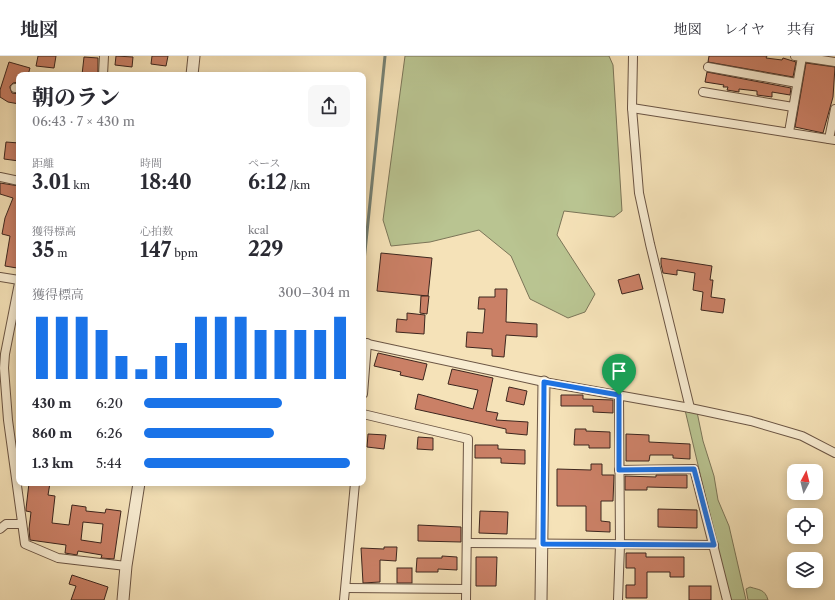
<!DOCTYPE html>
<html lang="ja">
<meta charset="utf-8">
<style>
body{margin:0;font-family:"Libre Caslon Text","Noto Serif JP",serif;background:#f7f7f7;color:#2b2b33;height:100vh;display:flex;flex-direction:column;font-size:15px;white-space:nowrap}
*{box-sizing:border-box;margin:0}
p{font-size:13px;color:#7c7c81}
.icon{flex:none;width:22px;height:22px;fill:none;stroke:currentColor;stroke-width:2;stroke-linecap:round;stroke-linejoin:round}
.map{position:relative;flex:1;overflow:hidden}
.side{position:absolute;left:16px;top:16px;width:350px;height:414px;display:flex;flex-direction:column;background:#fff;border-radius:8px;box-shadow:0 2px 10px #0003}
.side>*{flex:none}
.needle{width:26px;rotate:7deg}
.buttons{position:absolute;left:787px;top:408px;display:grid;gap:8px}
.buttons a{display:grid;place-items:center;width:36px;height:36px;border-radius:8px;background:#fff;box-shadow:0 2px 10px #0003;font-size:20px}
.pin{position:absolute;display:grid;place-items:center;width:34px;height:34px;color:#fff;margin:-41px -17px;border-radius:50% 50% 50% 0;rotate:-45deg;box-shadow:0 0 4px #0007}
.pin .icon{rotate:45deg}
.round{display:grid;place-items:center;flex:none;width:42px;height:42px;border-radius:8px;background:#f7f7f7}
.headline{display:flex;align-items:center;justify-content:space-between;height:68px;padding:0 16px}
h1{font-size:22px;font-weight:800;line-height:30px}
.figures{display:grid;grid-template-columns:repeat(3,1fr);gap:6px;height:68px;padding:4px 16px}
.figures div{display:grid;align-content:center}
.figures b{font-size:20px;font-weight:800}
.figures small{font-size:11px;font-weight:400}
.figures p{font-size:11px}
.chart{height:112px;padding:8px 16px}
.chart p{display:flex;justify-content:space-between}
.chart svg{width:100%;height:72px;margin-top:4px;stroke:#1a73e8;stroke-width:6}
ul{padding:0 16px;list-style:none;font-size:13px}
li{display:grid;grid-template-columns:64px 48px 1fr;align-items:center;height:30px}
li i{height:10px;border-radius:5px;background:#1a73e8}
header{display:flex;align-items:center;gap:24px;box-sizing:border-box;height:56px;padding:0 20px;background:#fff;border-bottom:1px solid #e1e1e2}
header strong{font-size:19px}
nav{display:flex;gap:22px;margin-inline-start:auto;font-size:14px}
.map>svg:first-child{display:block}
</style>
<header>
<strong>地図</strong>
<nav><a>地図</a><a>レイヤ</a><a>共有</a></nav>
</header>
<div class="map">
<svg width="835" height="544" viewBox="0 0 835 544">
<rect width="100%" height="100%" fill="#f5e2b8"/>
<filter id="stains"><feTurbulence type="fractalNoise" baseFrequency=".005" numOctaves="4"/><feColorMatrix values="0 0 0 0 .2 0 0 0 0 .09 0 0 0 0 .02 0 0 0 .5 -.17"/></filter>
<radialGradient id="worn" r=".72"><stop offset=".6" stop-color="#630" stop-opacity="0"/><stop offset="1" stop-color="#630" stop-opacity=".3"/></radialGradient>
<g fill="#b9c491" stroke="#7b7558">
<polygon points="405,0 609,0 613,9 622,155 614,161 564,155 557,179 595,238 585,256 568,262 530,243 511,200 479,174 430,186 391,190 383,164"/>
<polygon points="685,354 697,356 703,385 714,420 718,444 729,470 746,544 730,544"/>
<path d="M750,531c9,3 15,2 18,13h-20l-2,-11z"/>
</g>
<g fill="none" stroke-linecap="round" stroke-linejoin="round">
<polyline stroke="#768174" stroke-width="3" points="363,215 385,0"/>
</g>
<g fill="#ca8066" stroke="#3d261e" fill-rule="evenodd">
<polygon points="38,0 56,0 54,12 36,10"/>
<polygon points="116,0 133,1 132,11 115,9"/>
<polygon points="152,0 168,0 166,10 151,8"/>
<polygon points="709,0 767,0 766,2 782,4 783,2 796,6 793,21 708,6"/>
<polygon points="84,1 98,2 98,19 82,19"/>
<polygon points="9,6 30,12 28,19 19,19 19,26 13,27 10,30 10,32 12,37 19,38 19,48 8,46 0,41 0,34"/>
<polygon points="806,7 835,11 833,41 823,77 795,71"/>
<polygon points="707,16 791,32 790,39 772,36 772,41 757,39 757,35 739,33 739,36 727,34 728,31 723,31 724,29 705,26"/>
<polygon points="6,86 19,87 19,105 4,103"/>
<polygon points="0,127 19,130 19,202 17,212 5,210 10,180 2,178 5,162 13,142 0,138"/>
<polygon points="381,197 432,202 428,240 377,235"/>
<polygon points="661,202 712,210 710,224 713,224 711,241 725,243 723,257 701,254 703,236 693,234 695,217 677,214 677,219 663,217 661,208"/>
<polygon points="639,218 643,233 622,238 618,224"/>
<polygon points="495,233 507,233 506,266 537,268 537,281 506,279 504,301 492,300 492,293 466,291 467,276 483,277 485,253 478,253 479,241 495,241"/>
<polygon points="421,240 429,240 427,258 420,257"/>
<polygon points="407,257 425,259 424,278 396,276 397,263 407,264"/>
<polygon points="378,297 427,308 423,324 400,319 401,316 374,310"/>
<polygon points="452,313 493,322 486,355 498,357 496,364 528,366 527,379 506,377 506,373 415,353 418,338 473,353 478,334 448,328"/>
<polygon points="509,331 527,335 524,349 506,345"/>
<polygon points="561,339 583,339 583,343 613,344 613,357 593,356 593,350 561,350"/>
<polygon points="575,373 586,373 586,375 610,376 610,392 589,392 589,389 574,389"/>
<polygon points="368,378 386,379 384,393 367,391"/>
<polygon points="626,378 649,379 649,386 690,388 690,403 673,402 673,399 650,399 649,405 626,405"/>
<polygon points="418,381 433,382 433,394 417,393"/>
<polygon points="475,389 498,389 498,393 525,394 525,408 501,407 501,402 475,402"/>
<polygon points="591,408 602,408 602,419 614,419 613,445 601,445 601,465 610,466 610,476 586,475 586,450 557,450 557,413 591,414"/>
<polygon points="656,419 687,419 687,432 647,431 647,434 625,434 625,420 656,421"/>
<path d="M29,427h21l-2,12 7,1 -3,27 17,2 3,-20 14,2v4l19,2 1,-4 15,2 -7,48 -13,-1 1,-3 -24,-4 -1,4 -12,-2 1,-8 -36,-5 -1,-11 2,-17 -5,-1v-2zM83,466l20,2 -2,19 -20,-3z"/>
<polygon points="658,453 697,454 697,472 658,471"/>
<polygon points="480,455 508,456 507,478 479,477"/>
<polygon points="418,469 461,471 461,486 418,485"/>
<polygon points="384,491 397,491 396,505 380,504 380,526 363,527 361,492 384,493"/>
<polygon points="626,497 646,497 646,501 684,501 684,521 670,521 670,516 647,516 647,542 626,542 626,529 635,529 635,512 626,512"/>
<polygon points="442,500 457,501 457,514 438,513 438,516 416,516 417,502 442,502"/>
<polygon points="476,501 497,501 496,530 476,530"/>
<rect x="397" y="512" width="15" height="15"/>
<polygon points="72,519 108,531 104,544 71,544 76,530 69,528"/>
<rect x="689" y="530" width="22" height="14"/>
</g>
<g fill="none" stroke-linecap="round" stroke-linejoin="round">
<g stroke="#6b5544" stroke-width="10">
<g id="minor">
<polyline points="633,0 632,52 639,137 650,188 690,352"/>
<polyline points="795,0 835,6"/>
<polyline points="708,11 797,27"/>
<polyline points="103,19 104,0"/>
<polyline points="15,32 19,32"/>
<polyline points="703,36 793,51"/>
<polyline points="632,52 835,84"/>
<polyline points="789,76 802,1"/>
<polyline points="829,83 835,53"/>
<polyline points="0,121 19,125"/>
<polyline points="0,221 19,224"/>
<polyline points="19,227 5,298 4,312 8,364 25,488 58,502 126,510"/>
<polyline points="363,287 544,326 690,352 751,365 802,380 835,397"/>
<polyline points="363,338 367,287"/>
<polyline points="363,358 468,383 466,544"/>
<polyline points="619,414 694,413 727,544"/>
<polyline points="0,473 6,468 22,468"/>
<polyline points="467,487 714,489"/>
<polyline points="346,532 466,533"/>
<polyline points="344,544 355,427"/>
<polyline points="618,544 620,489 619,339"/>
</g>
</g>
<g stroke="#6b5544" stroke-width="13">
<g id="tertiary">
<polyline points="192,19 194,0"/>
<polyline points="123,544 126,510 139,427"/>
<polyline points="541,544 544,326"/>
</g>
</g>
<use href="#minor" stroke="#f8ecd1" stroke-width="8"/>
<use href="#tertiary" stroke="#f8ecd1" stroke-width="11"/>
</g>
<g fill="none" stroke-linecap="round" stroke-linejoin="round">
<g stroke="#fff" stroke-width="8">
<polygon id="route" points="544,326 619,339 619,414 694,413 714,489 543,488"/>
</g>
<use href="#route" stroke="#1a73e8" stroke-width="5"/>
</g>
<rect width="100%" height="100%" filter="url(#stains)"/>
<rect width="100%" height="100%" fill="url(#worn)"/>
</svg>
<div class="buttons">
<a><svg class="needle" viewBox="-14 -14 28 28"><path d="M0-13l5 13h-10z" fill="#e53935"/><path d="M0 13l5-13h-10z" fill="#7c7c81"/></svg></a>
<a><svg class="icon" aria-label="locate" viewBox="0 0 24 24"><circle cx="12" cy="12" r="6"/><path d="M12 2v4M12 18v4M2 12h4M18 12h4"/></svg></a>
<a><svg class="icon" aria-label="layers" viewBox="0 0 24 24"><path d="M12 4l9 5-9 5-9-5zM3 14l9 5 9-5"/></svg></a>
</div>
<div class="pin" style="left:619px;top:339px;background:#1e9e55"><svg class="icon" aria-label="arrive" viewBox="0 0 24 24"><path d="M6 21V4h12l-3 4 3 4H6"/></svg></div>
<section class="side">
<div class="headline"><div><h1>朝のラン</h1><p>06:43 · 7 × 430 m</p></div><a class="round"><svg class="icon" aria-label="share" viewBox="0 0 24 24"><path d="M12 15V3M7 8l5-5 5 5M5 13v7h14v-7"/></svg></a></div>
<div class="figures">
<div><p>距離</p><b>3.01<small> km</small></b></div>
<div><p>時間</p><b>18:40</b></div>
<div><p>ペース</p><b>6:12<small> /km</small></b></div>
</div>
<div class="figures">
<div><p>獲得標高</p><b>35<small> m</small></b></div>
<div><p>心拍数</p><b>147<small> bpm</small></b></div>
<div><p>kcal</p><b>229</b></div>
</div>
<div class="chart"><p><span>獲得標高</span>300–304 m</p>
<svg viewBox="0 0 160 44" preserveAspectRatio="none"><path d="M5 44V6M15 44V6M25 44V6M35 44V14M45 44V30M55 44V38M65 44V30M75 44V22M85 44V6M95 44V6M105 44V6M115 44V14M125 44V14M135 44V14M145 44V14M155 44V6"/></svg>
</div>
<ul>
<li><b>430 m</b>6:20<i style="width:67%"></i></li>
<li><b>860 m</b>6:26<i style="width:63%"></i></li>
<li><b>1.3 km</b>5:44<i style="width:100%"></i></li>
</ul>
</section>
</div>
